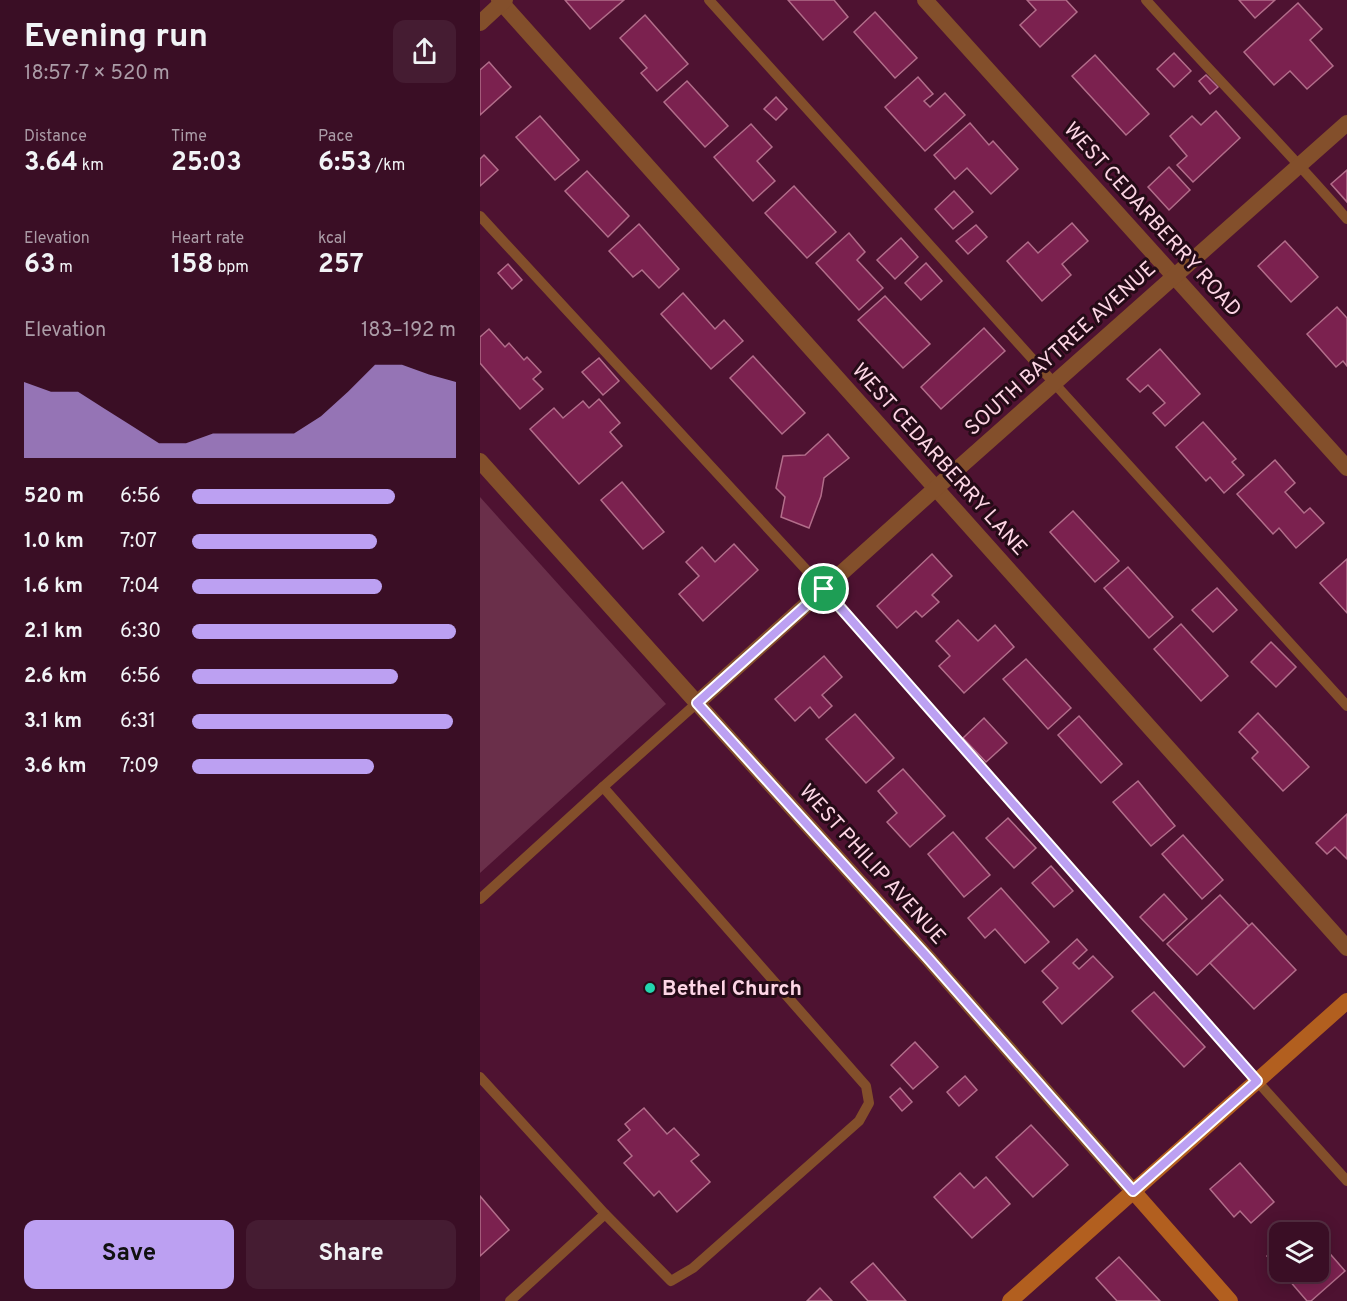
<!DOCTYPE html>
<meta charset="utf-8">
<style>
body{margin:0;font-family:Overpass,sans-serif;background:#451c32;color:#f1f3f6;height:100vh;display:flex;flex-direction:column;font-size:22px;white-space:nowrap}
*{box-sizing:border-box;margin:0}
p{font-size:20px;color:#ab9ca7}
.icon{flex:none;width:33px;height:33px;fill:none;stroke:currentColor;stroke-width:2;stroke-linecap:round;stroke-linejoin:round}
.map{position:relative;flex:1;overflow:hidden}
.sheet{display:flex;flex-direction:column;background:#3a0e25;width:480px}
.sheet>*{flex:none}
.fabs{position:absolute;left:789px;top:1222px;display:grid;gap:12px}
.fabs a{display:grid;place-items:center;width:60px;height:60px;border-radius:12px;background:#3a0e25;box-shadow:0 3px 15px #0003,0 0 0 2px #542e42;font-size:30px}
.pin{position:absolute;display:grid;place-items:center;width:51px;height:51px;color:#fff;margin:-26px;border:3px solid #fff;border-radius:50%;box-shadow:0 2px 6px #0007}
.round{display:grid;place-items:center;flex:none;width:63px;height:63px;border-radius:12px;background:#451c32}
.overview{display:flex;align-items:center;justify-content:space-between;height:102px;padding:0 24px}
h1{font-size:33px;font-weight:700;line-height:45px}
.stats{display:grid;grid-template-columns:repeat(3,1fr);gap:9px;height:102px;padding:6px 24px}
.stats div{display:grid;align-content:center}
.stats b{font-size:26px;font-weight:700}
.stats small{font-size:16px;font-weight:400}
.stats p{font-size:16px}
.chart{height:168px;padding:12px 24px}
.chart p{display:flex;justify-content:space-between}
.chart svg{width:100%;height:108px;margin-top:6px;fill:#bca0f2;opacity:.7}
.button{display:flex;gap:12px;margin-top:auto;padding:12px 24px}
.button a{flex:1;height:69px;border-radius:12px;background:#bca0f2;color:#111;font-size:24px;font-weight:700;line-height:69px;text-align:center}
.button a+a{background:#451c32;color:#f1f3f6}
ul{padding:0 24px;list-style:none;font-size:20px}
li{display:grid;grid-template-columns:96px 72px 1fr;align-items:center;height:45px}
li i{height:15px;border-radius:8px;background:#bca0f2}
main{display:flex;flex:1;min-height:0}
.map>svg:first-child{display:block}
</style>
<main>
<section class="sheet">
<div class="overview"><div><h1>Evening run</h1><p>18:57 · 7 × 520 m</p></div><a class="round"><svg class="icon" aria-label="share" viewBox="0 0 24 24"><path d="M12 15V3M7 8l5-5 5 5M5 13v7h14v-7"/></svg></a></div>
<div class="stats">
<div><p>Distance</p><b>3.64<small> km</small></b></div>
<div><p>Time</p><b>25:03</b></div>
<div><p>Pace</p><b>6:53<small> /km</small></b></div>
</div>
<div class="stats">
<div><p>Elevation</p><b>63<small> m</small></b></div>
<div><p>Heart rate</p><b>158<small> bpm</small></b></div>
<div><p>kcal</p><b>257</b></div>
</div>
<div class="chart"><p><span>Elevation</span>183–192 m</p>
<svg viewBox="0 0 160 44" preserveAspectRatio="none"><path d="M0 44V13L10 17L20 17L30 24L40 31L50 38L60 38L70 34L80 34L90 34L100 34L110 27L120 17L130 6L140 6L150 10L160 13V44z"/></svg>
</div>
<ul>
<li><b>520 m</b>6:56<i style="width:77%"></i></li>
<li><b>1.0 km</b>7:07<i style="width:70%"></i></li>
<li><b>1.6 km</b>7:04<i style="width:72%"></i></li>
<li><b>2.1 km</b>6:30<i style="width:100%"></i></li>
<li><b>2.6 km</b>6:56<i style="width:78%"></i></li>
<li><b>3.1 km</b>6:31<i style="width:99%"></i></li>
<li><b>3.6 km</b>7:09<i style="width:69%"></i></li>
</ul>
<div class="button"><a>Save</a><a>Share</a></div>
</section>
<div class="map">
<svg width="867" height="1301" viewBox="0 0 867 1301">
<rect width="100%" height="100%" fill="#4e1231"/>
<polygon fill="#6a2f4a" points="0,497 186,704 0,873"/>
<g fill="#7b214f" stroke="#b26d8a" stroke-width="1.5">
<polygon points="85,0 144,0 110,29"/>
<polygon points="308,0 354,0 368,17 343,40"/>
<polygon points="547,0 586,0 597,12 560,47 540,25 556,10"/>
<polygon points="759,0 795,0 775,18"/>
<polygon points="818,3 842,29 830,40 853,66 827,89 810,71 794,85 764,52"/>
<polygon points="395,12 437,58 415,78 374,32"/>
<polygon points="165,15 208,64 177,91 161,73 167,68 140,38"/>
<polygon points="694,53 711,71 694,87 677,69"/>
<polygon points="615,55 669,114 646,135 592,76"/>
<polygon points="9,62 31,87 0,115 0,70"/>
<polygon points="726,75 738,87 730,94 719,81"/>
<polygon points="438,77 453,94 444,101 450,107 465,93 485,115 445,151 405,107"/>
<polygon points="207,81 248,126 225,147 184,102"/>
<polygon points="296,97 307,109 296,120 284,109"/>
<polygon points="736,111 760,138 713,182 697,165 707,156 690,136 712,116 721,125"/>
<polygon points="60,116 99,160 75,180 36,137"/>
<polygon points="490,123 509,145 513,141 538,169 511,194 487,168 475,179 454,155"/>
<polygon points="271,124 292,147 277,161 295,181 273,201 234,157"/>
<polygon points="4,155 18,170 0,186 0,159"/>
<polygon points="689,167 710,190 689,210 668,187"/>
<polygon points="867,170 867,202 851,184"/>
<polygon points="107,171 149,216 128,237 85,191"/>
<polygon points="314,186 356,232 327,258 285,213"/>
<polygon points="474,191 493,212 473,229 455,209"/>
<polygon points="592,223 608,241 582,264 591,275 562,301 527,261 548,242 558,253"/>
<polygon points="159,224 199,269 179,288 162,270 153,277 129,251"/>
<polygon points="496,225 507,237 488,254 476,241"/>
<polygon points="369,233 385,252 377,260 403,288 379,310 336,263"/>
<polygon points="421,238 438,257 415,279 397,260"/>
<polygon points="805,241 838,277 811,302 778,266"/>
<polygon points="446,263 462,281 441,300 425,283"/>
<polygon points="28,264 42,280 32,289 18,273"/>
<polygon points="203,293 235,329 244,320 263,341 231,369 181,314"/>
<polygon points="405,296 450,344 423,368 378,320"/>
<polygon points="857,307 867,318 867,366 863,361 856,367 827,334"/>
<polygon points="504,328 525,351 461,409 441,387"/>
<polygon points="9,329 25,347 29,343 44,360 47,357 61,372 53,379 63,389 40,409 0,363 0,337"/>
<polygon points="680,349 720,394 685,426 673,413 685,403 668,385 660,392 647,379"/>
<polygon points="273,356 325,413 302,434 250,378"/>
<polygon points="119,358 139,381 123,395 102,372"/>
<polygon points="119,399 140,423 130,432 142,446 99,484 50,429 74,408 83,418 103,401 109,408"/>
<polygon points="723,422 756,459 752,462 764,475 744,493 730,477 726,481 696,447"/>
<polygon points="348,434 369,458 344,478 341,496 329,528 301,517 305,497 296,488 303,456 325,455"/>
<polygon points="795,460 815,483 805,492 824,513 830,508 844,523 816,548 799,528 793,534 757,494"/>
<polygon points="142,482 184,532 163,549 121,500"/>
<polygon points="593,511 639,561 615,582 570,532"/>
<polygon points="254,544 278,570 223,621 199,594 219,576 206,562 222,547 235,562"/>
<polygon points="452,554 472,576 452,595 459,602 442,617 436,611 417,628 397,606"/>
<polygon points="867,559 867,613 840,583"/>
<polygon points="648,567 693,617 669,638 624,588"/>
<polygon points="737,588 757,610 733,632 712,610"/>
<polygon points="478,620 498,641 515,625 534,647 484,693 459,666 470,656 456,641"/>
<polygon points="701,624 748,676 721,701 674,649"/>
<polygon points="791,642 816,667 796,687 771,662"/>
<polygon points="344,656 362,677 342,695 352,706 339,718 330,707 315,721 295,699"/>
<polygon points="546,659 591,708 568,729 523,679"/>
<polygon points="778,713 829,767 803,791 772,758 778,752 759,732"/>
<polygon points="375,714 414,758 386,783 346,739"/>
<polygon points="599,716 642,764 621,783 578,735"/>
<polygon points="504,718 527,743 506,762 483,738"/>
<polygon points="423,769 465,816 430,847 407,822 417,813 398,791"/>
<polygon points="658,781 695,826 671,846 633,802"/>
<polygon points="867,814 867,859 855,847 847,854 836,843"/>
<polygon points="528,818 556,848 534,868 506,838"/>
<polygon points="473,832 510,875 484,897 448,854"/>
<polygon points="703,835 743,880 722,899 682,854"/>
<polygon points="571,866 593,891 574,907 552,883"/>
<polygon points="521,888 569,942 545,963 515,929 505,938 488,918"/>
<polygon points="684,894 707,919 683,941 660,917"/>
<polygon points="740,895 769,926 717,975 687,944"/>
<polygon points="772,923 816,970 774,1009 730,963"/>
<polygon points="597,939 607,950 593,963 599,969 613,956 633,977 582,1024 563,1002 578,988 562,971"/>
<polygon points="674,992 725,1047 704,1067 652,1011"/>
<polygon points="435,1042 458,1067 433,1089 411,1065"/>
<polygon points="485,1076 497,1090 479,1106 467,1092"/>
<polygon points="420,1088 432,1102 422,1111 410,1097"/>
<polygon points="164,1108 187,1134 194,1128 219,1155 211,1161 230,1182 197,1212 179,1191 174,1196 144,1163 152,1156 138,1140 150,1130 145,1124"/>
<polygon points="551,1125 588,1165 553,1197 516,1157"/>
<polygon points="760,1163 794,1202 771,1223 760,1211 754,1217 730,1189"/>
<polygon points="480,1173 494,1188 506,1177 530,1204 492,1238 454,1197"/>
<polygon points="0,1196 29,1230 0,1256"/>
<polygon points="838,1240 865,1271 831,1301 827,1301 802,1272 838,1272"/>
<polygon points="800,1245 800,1269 787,1256"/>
<polygon points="639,1257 680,1301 637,1301 616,1278"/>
<polygon points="393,1263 426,1301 388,1301 371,1282"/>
<polygon points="340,1288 352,1301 327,1301"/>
</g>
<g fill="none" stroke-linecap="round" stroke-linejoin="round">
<g stroke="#834f2b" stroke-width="10">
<polyline points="229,0 574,383 867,706"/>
<path d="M666,0c66,74 136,144 201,219"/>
<polyline points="0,216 344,589 777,1081 867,1181"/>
<polyline points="0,899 123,787"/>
<polyline points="0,1077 125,1214"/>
<polyline points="30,1301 125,1214 191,1281 213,1268 379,1121 389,1103 386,1086 123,787 217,703"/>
</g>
<g stroke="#834f2b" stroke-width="16">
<polyline points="19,0 867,948"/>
<polyline points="445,0 867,468"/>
<polyline points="0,23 25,0"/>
<polyline points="217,703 456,488 867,123"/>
</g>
<polyline stroke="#834f2b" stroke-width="16" points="0,461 217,703 448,958 653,1191"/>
<g stroke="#b25f1f" stroke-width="16">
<polyline points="653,1191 750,1301"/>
<polyline points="530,1301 867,1001"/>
</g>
</g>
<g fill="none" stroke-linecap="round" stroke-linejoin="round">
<g stroke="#fff" stroke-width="12">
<polygon id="route" points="344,589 777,1081 653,1191 448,958 217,703"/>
</g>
<use href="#route" stroke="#bca0f2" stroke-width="8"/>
</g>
<circle fill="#23d5af" stroke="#250b17" stroke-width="2" cx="170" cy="988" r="6"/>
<g text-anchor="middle" stroke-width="6" stroke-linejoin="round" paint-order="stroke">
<g font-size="21" fill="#fdd6e5" stroke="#250b17">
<text transform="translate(673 219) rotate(48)" y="7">WEST CEDARBERRY ROAD</text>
<text transform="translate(580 348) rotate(-42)" y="7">SOUTH BAYTREE AVENUE</text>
<text transform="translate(460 459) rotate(48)" y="7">WEST CEDARBERRY LANE</text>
<text transform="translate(393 864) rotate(48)" y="7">WEST PHILIP AVENUE</text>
</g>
<g font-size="21" font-weight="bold" fill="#fdd6e5" stroke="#250b17" text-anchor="start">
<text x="182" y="995">Bethel Church</text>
</g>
</g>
</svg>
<div class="fabs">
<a><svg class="icon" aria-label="layers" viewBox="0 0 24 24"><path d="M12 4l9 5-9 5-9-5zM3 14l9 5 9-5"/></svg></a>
</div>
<div class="pin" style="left:344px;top:589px;background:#1e9e55"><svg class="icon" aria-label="arrive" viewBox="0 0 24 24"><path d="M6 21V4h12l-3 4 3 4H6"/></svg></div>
</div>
</main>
